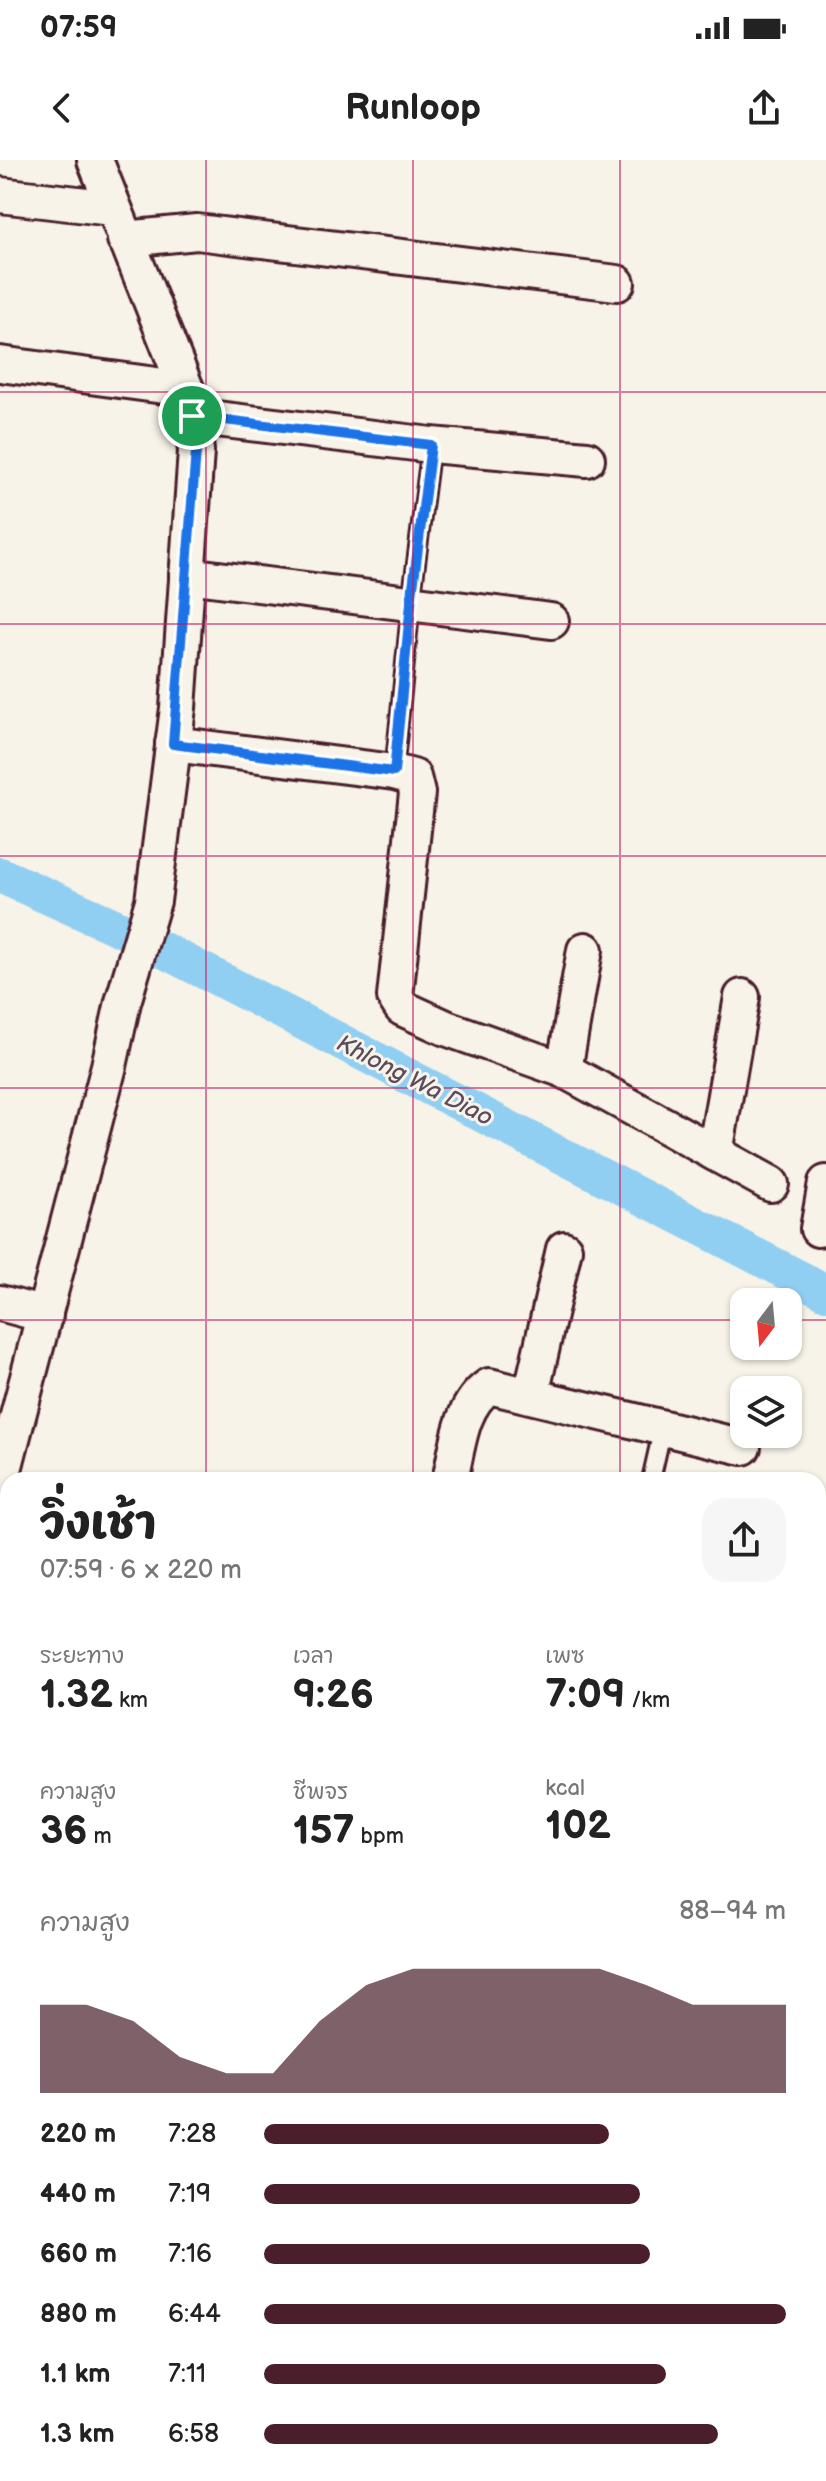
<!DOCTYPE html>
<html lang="th">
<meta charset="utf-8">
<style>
body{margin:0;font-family:"Balsamiq Sans","Playpen Sans Thai",sans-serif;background:#f6f6f6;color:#222;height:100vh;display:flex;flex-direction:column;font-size:30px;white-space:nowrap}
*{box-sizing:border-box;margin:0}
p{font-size:26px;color:#767676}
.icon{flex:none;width:44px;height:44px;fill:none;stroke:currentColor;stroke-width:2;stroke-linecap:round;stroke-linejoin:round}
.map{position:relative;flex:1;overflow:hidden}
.sheet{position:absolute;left:0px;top:1312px;width:826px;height:1010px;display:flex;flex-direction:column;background:#fff;border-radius:24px 24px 0 0;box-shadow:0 2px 6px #0004}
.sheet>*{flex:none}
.needle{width:52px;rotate:196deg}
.controls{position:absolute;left:730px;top:1128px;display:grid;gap:16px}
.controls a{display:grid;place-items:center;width:72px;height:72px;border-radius:16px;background:#fff;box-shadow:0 2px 6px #0004;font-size:40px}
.pin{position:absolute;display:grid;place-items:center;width:68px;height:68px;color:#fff;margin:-34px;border:4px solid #fff;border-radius:50%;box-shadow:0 2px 8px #0007}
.round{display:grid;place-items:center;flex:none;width:84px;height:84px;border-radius:24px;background:#f6f6f6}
.summary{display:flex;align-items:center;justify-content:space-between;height:136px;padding:0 40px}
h1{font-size:44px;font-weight:800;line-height:60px}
.stats{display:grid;grid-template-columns:repeat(3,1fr);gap:12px;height:136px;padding:8px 40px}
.stats div{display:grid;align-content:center}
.stats b{font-size:40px;font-weight:800}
.stats small{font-size:22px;font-weight:400}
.stats p{font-size:22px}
.chart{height:224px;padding:16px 40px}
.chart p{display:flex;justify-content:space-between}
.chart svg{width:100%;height:144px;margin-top:8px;fill:#4a1f2b;opacity:.7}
ul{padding:0 40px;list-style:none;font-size:26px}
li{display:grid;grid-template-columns:128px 96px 1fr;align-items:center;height:60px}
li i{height:20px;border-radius:10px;background:#4a1f2b}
.status{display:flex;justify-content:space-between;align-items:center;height:56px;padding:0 40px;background:#fff;direction:ltr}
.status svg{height:22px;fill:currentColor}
header{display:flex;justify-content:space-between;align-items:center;height:104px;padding:0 40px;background:#fff;font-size:36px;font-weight:800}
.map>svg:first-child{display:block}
</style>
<div class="status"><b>07:59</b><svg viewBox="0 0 49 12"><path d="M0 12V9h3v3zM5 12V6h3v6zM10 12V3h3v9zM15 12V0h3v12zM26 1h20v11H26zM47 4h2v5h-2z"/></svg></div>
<header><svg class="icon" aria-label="back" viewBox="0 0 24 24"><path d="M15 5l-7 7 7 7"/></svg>Runloop<svg class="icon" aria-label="share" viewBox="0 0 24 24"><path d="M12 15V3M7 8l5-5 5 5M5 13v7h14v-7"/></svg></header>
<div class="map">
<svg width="826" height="2321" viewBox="0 0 826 2321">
<rect width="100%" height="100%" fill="#f7f3e8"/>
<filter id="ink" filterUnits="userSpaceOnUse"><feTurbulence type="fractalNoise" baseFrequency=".0125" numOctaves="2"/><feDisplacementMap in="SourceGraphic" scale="16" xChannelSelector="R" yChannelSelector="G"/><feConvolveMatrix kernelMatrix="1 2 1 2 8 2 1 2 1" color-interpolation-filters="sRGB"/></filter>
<g filter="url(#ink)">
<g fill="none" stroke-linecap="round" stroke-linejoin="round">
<polyline stroke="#91cff2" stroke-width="36" points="0,715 134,775 826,1132"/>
<g stroke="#4a1f2b" stroke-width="22">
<g id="lane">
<polyline points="394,612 411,443 431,285"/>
<polyline points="651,1320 663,1267"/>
<polyline points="207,2321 210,2314"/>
<polyline points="779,2321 780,2314"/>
</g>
</g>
<g stroke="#4a1f2b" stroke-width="40">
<g id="street">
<polyline points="0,35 112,48"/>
<polyline points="125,79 197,72 617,123"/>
<polyline points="0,204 186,229"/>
<polyline points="192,256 431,285 587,299"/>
<polyline points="187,415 551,461"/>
<polyline points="173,584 394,612 413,617 417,633 395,837 402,848 446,868 564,910 771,1024"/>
<polyline points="564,910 585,790"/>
<polyline points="715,993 742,837"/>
<polyline points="818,1069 826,1023"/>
<polyline points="0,1143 45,1155"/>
<polyline points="531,1235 564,1089"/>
<path d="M450,1320c8,-33 10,-74 39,-94l254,61"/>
<polyline points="0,1325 109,906 123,842 153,741 178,548 196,291 190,239 95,0"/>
<polyline points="0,1432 8,1434"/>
<polyline points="0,1601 8,1603"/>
<polyline points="0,1769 8,1771"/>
<polyline points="0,1935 8,1937"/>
<polyline points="818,2141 826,2143"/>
<polyline points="0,2156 8,2158"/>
<polyline points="636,2314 662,2321"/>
<polyline points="448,2321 450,2314"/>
</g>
</g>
<use href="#lane" stroke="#f7f3e8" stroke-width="16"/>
<use href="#street" stroke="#f7f3e8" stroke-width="34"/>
</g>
</g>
<g fill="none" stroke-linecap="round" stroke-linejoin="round" filter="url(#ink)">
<g stroke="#fff" stroke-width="16">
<polygon id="route" points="192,256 431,285 411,443 394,612 173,584 196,291"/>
</g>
<use href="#route" stroke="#1a73e8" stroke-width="10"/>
</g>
<path fill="none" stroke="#c2185b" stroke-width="2" stroke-opacity="0.55" d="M206,0v1320M413,0v1320M620,0v1320M0,232h826M0,464h826M0,696h826M0,928h826M0,1160h744M788,1160h38M0,1393h8M818,1393h8M0,1625h8M818,1625h8M0,1857h8M818,1857h8M0,2089h8M818,2089h8M206,2314v7M413,2314v7M620,2314v7"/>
<g text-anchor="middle" stroke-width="6" stroke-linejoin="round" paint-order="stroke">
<g font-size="24" font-style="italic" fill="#5c4b5d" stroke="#f7f3e8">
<text transform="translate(415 920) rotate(27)" y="8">Khlong Wa Diao</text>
</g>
</g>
</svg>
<div class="controls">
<a><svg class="needle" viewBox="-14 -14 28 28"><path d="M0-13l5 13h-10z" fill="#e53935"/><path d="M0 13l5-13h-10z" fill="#767676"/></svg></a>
<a><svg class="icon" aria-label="layers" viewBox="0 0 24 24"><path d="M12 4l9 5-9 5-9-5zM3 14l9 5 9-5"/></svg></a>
</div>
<div class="pin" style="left:192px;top:256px;background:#1e9e55"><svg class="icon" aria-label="arrive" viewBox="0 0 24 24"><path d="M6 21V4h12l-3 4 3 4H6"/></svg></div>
<section class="sheet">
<div class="summary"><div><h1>วิ่งเช้า</h1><p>07:59 · 6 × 220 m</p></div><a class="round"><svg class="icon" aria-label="share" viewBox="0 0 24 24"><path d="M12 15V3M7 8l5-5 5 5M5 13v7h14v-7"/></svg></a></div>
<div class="stats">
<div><p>ระยะทาง</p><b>1.32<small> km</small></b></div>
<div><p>เวลา</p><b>9:26</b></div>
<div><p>เพซ</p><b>7:09<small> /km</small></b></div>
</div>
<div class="stats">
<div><p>ความสูง</p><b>36<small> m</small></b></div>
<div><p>ชีพจร</p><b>157<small> bpm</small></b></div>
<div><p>kcal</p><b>102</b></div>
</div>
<div class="chart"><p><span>ความสูง</span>88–94 m</p>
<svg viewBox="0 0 160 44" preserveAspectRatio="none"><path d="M0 44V17L10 17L20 22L30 33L40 38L50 38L60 22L70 11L80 6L90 6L100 6L110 6L120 6L130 11L140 17L150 17L160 17V44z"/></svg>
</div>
<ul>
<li><b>220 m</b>7:28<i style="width:66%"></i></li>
<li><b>440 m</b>7:19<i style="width:72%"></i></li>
<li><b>660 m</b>7:16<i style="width:74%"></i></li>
<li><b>880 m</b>6:44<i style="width:100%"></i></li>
<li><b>1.1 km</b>7:11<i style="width:77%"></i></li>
<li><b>1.3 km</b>6:58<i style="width:87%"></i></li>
</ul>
</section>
</div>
